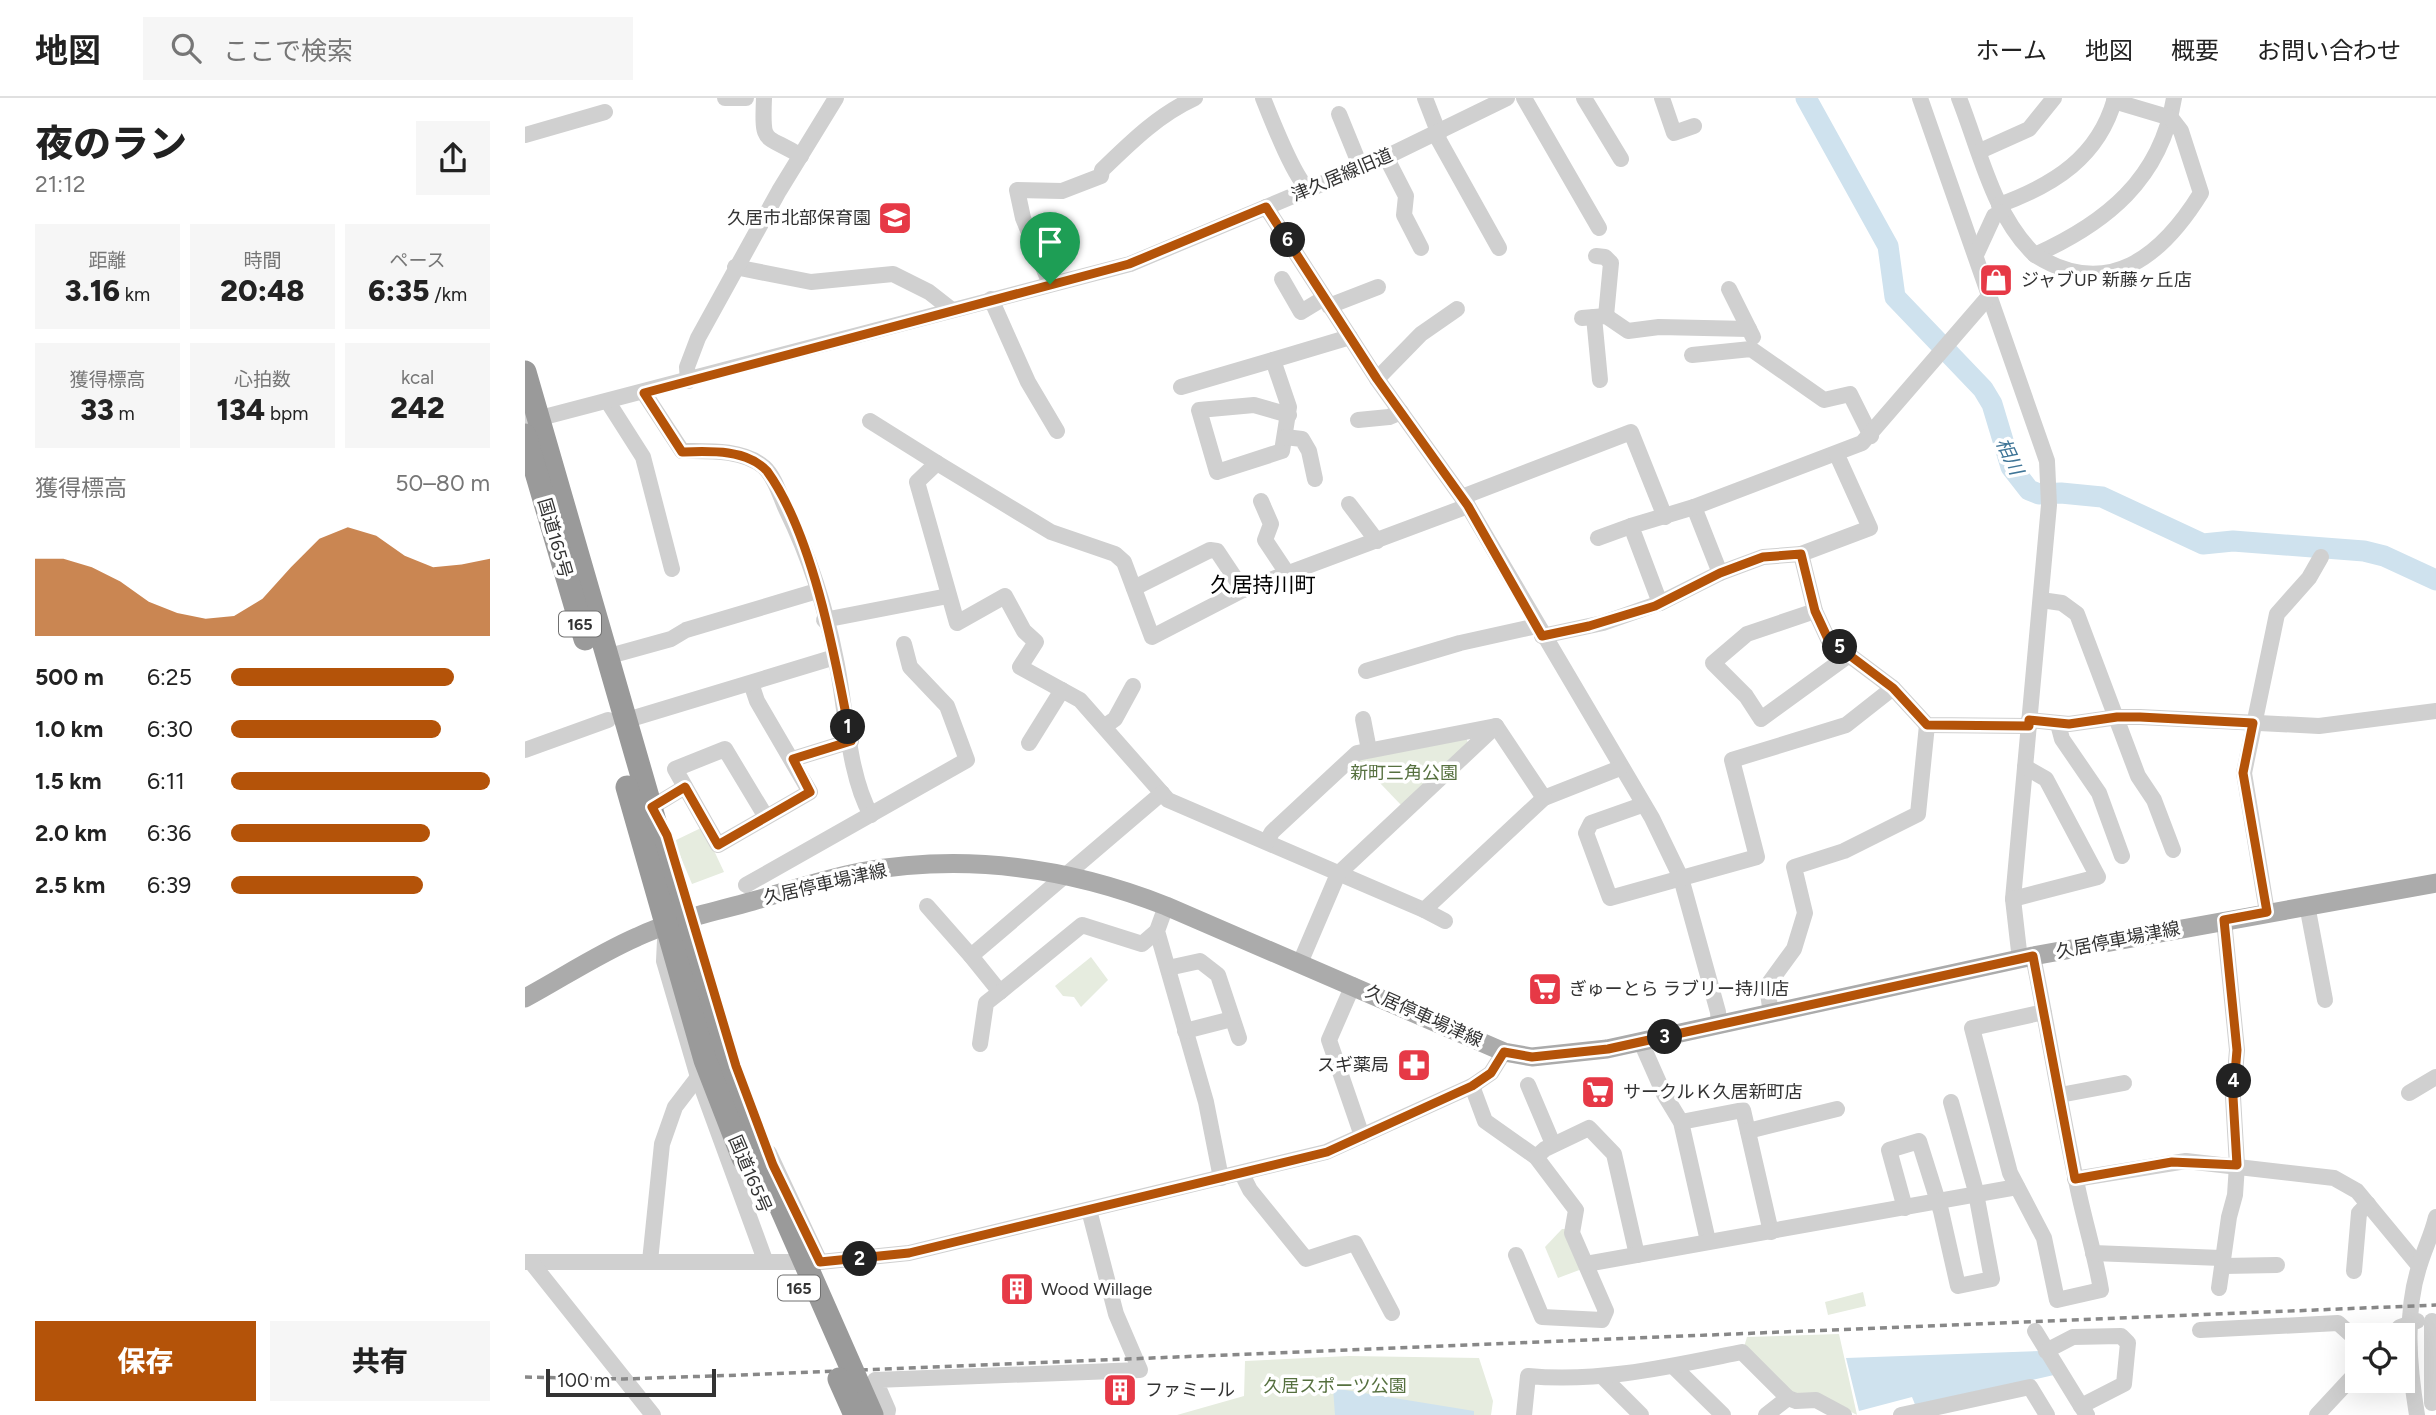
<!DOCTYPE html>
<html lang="ja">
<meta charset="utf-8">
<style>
body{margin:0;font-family:Figtree,"Noto Sans JP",sans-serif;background:#f6f6f6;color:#222;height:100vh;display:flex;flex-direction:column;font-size:26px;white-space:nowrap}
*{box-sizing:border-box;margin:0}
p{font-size:23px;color:#767676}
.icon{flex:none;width:38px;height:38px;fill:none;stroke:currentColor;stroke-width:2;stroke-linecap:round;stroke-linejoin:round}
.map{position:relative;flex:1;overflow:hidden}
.details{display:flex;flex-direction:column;background:#fff;width:525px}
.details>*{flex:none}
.tools{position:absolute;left:1820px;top:1225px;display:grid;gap:14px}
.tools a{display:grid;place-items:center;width:70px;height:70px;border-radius:0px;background:#fff;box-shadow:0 7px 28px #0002;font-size:35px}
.scale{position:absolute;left:21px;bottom:18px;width:170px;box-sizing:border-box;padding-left:7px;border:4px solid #333;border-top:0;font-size:19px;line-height:24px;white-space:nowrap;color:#333;-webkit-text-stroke:5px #fff;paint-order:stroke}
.pin{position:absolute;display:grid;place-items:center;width:60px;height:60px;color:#fff;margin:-72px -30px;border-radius:50% 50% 50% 0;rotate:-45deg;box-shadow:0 0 7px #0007}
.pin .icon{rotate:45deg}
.km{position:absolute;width:35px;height:35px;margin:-18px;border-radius:50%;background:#222;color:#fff;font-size:19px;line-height:35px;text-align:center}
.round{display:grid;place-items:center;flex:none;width:74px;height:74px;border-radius:0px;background:#f6f6f6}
.head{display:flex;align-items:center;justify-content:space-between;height:119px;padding:0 35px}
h1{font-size:38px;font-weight:800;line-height:52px}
.figures{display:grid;grid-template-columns:repeat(3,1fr);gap:10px;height:119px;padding:7px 35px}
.figures div{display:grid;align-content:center;border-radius:0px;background:#f6f6f6;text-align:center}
.figures b{font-size:30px;font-weight:800}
.figures small{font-size:19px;font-weight:400}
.figures p{font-size:19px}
.chart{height:196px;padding:14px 35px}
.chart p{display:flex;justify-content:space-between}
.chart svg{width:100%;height:126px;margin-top:7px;fill:#b45309;opacity:.7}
.button{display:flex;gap:14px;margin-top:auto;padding:14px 35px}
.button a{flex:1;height:80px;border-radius:0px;background:#b45309;color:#fff;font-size:28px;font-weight:800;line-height:80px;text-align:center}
.button a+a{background:#f6f6f6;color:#222}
ul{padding:0 35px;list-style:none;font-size:23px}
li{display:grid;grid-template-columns:112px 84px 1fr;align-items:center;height:52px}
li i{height:18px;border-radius:9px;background:#b45309}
header{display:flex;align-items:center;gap:42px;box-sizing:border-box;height:98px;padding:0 35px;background:#fff;border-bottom:2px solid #e0e0e0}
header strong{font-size:33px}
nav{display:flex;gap:38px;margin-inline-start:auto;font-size:24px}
.search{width:490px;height:63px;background:#f6f6f6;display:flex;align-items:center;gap:18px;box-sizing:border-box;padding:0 24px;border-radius:0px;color:#767676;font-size:26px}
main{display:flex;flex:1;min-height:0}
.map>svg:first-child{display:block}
</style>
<header>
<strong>地図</strong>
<div class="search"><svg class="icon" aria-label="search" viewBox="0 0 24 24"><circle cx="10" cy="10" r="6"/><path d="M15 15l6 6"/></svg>ここで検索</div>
<nav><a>ホーム</a><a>地図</a><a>概要</a><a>お問い合わせ</a></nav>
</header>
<main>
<section class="details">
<div class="head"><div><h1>夜のラン</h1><p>21:12</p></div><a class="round"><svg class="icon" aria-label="share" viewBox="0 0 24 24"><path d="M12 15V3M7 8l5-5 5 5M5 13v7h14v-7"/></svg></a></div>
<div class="figures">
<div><p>距離</p><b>3.16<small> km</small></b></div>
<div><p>時間</p><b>20:48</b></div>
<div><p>ペース</p><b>6:35<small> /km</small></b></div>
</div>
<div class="figures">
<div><p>獲得標高</p><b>33<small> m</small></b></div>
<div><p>心拍数</p><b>134<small> bpm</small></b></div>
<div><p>kcal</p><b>242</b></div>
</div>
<div class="chart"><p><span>獲得標高</span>50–80 m</p>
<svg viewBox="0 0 160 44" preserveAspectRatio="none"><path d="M0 44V17L10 17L20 20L30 25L40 32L50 36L60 38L70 37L80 31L90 20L100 10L110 6L120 9L130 16L140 20L150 19L160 17V44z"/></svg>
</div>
<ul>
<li><b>500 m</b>6:25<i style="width:86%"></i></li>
<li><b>1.0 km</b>6:30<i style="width:81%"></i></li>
<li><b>1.5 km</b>6:11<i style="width:100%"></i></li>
<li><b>2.0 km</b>6:36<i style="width:77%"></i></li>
<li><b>2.5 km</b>6:39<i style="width:74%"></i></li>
</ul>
<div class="button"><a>保存</a><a>共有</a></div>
</section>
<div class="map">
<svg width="1911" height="1317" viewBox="0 0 1911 1317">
<rect width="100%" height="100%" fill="#fff"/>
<g fill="#e6ecdf">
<polygon points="941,640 944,647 877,708 833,662"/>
<polygon points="178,729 199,774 167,786 149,743"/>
<polygon points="566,859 583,882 556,909 549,899 538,898 530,888"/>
<polygon points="1037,1131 1041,1131 1057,1171 1033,1180 1020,1149"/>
<polygon points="1338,1194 1341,1208 1303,1217 1300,1204"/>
<polygon points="1314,1236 1332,1317 1294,1297 1266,1295 1219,1249 1222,1239"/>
<polygon points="824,1258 954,1260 968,1303 966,1317 652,1317 719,1298 720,1263"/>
</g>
<g fill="#cfe2ee">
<polygon points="1515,1253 1529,1277 1391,1309 1387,1299 1334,1313 1321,1260"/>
<polygon points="808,1290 949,1313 949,1317 810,1317"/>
</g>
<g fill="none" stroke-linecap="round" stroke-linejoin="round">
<polyline stroke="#cfe2ee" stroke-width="21" points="1281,0 1363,148 1370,199 1458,291 1467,306 1486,369 1504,392 1514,396 1536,395 1577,399 1678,446 1708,443 1839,453 1859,458 1911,482"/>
<g stroke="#d0d0d0" stroke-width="16">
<polyline points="200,0 221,0"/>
<path d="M239,0c-2,49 0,35 37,58"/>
<path d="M738,0c8,20 31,80 46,92"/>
<polyline points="900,0 914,36"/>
<polyline points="999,0 1074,130"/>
<polyline points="1059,0 1096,61"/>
<polyline points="1137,0 1149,35 1169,28"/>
<polyline points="1395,0 1522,363 1524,407 1488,801 1495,862"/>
<path d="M1434,0c21,53 34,117 76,157 71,-32 126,-76 139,-157"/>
<polyline points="814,16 836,70"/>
<polyline points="0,37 80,14"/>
<polyline points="911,37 974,150"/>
<polyline points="1455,53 1504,31 1529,0"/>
<polyline points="861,59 881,98 879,117 896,150"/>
<path d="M1474,107c55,-20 100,-48 116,-107"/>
<polyline points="741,109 852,281 943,408 1127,720 1156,780 1193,914 1194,927"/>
<polyline points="1451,157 1469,118 1477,114"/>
<path d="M1510,157c73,46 127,1 166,-62l-20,-62 -10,-13 -57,-17"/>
<polyline points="1071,158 1080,159 1086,165 1081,218"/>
<polyline points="210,169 286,184 368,176 404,194 427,212"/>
<polyline points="757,181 776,214 799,200"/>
<path d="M525,186l-27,-66 -6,-28 45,1 39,-15 1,-6c29,-28 56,-55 93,-72"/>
<polyline points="1204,191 1228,239"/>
<polyline points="466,201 503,284 532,333"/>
<polyline points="804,208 853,189"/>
<polyline points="1069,219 1075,282"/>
<polyline points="1057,220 1081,218 1103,233 1134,229 1224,231"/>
<polyline points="1167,257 1226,251 1299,302 1325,296 1346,338"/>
<polyline points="852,281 896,236 932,211"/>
<polyline points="163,283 162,269 173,240 254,93 311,0"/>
<polyline points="656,289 748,262"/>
<path d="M119,295l38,58c25,0 61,-2 82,16 11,10 16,29 22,42 23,47 40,100 50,151 10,47 12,115 35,155"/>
<polyline points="83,304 118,359 147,471"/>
<polyline points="764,317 729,307 674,312 692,374 757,353 764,309 748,262 825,239"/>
<polyline points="833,322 864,319 876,314"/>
<polyline points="345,323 412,365"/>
<polyline points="0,324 605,166 861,59 982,0"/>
<polyline points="760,339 777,341 784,353 790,381"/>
<polyline points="937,399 1106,334 1140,419"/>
<polyline points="736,403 746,426 740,442 762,475"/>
<polyline points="824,406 852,443"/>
<polyline points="943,408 718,492 627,539 599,464 590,456 526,434 412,365 392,384 432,525 480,498 499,533 511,544 495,569 555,602 643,702 899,812 1019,700 1095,670"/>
<polyline points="1073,440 1106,428"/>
<polyline points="1195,475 1238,459 1276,456"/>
<polyline points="609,490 685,452 692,453 718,492"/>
<polyline points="1516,502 1537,505 1552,516 1613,678 1629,702 1648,752"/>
<polyline points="1135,505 1195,475 1169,409"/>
<polyline points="1290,513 1303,541 1324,557"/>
<polyline points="299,522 423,498"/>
<polyline points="1017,538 1078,525 1135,505 1106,428 1169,409 1337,345 1465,197"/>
<polyline points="81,559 146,541 161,532 292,493"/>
<polyline points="841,573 935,545 1012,528"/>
<polyline points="226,585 232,603 285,694 193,747 150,671 200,651 241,719"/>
<polyline points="1368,590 1402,627 1504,628"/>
<polyline points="838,621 844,652"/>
<polyline points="1504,622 1544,626 1593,619 1615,619 1794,628 1911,613"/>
<polyline points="99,623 310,559"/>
<polyline points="1533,626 1537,641 1574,695 1597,758"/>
<polyline points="580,628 590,621 608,588"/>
<polyline points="504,645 537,592"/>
<polyline points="0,652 83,622"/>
<polyline points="268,661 326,643"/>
<polyline points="1117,707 1066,725 1061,735 1085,800 1232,759 1207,662 1321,627 1368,590 1324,557 1236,621 1221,598 1188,565 1222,536 1290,513 1276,456 1345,430 1312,357"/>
<polyline points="127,709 160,689"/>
<polyline points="742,743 747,734 832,655 971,628 1019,700"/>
<polyline points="221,787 442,662 422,608 385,569 379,546"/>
<polyline points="1488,801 1573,779 1521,681 1500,669"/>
<polyline points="1782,807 1800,902"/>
<polyline points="402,808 446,858 637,695"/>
<polyline points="641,808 632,833 681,1004 696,1080"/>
<polyline points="899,812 920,823"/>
<polyline points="1742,814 1719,675 1752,516 1784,480 1796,459"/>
<polyline points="140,842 139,863 173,979 240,1162"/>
<polyline points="446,858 475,894 557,827 617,846 632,833"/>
<path d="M1508,858c15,74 27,149 43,224 7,37 19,73 25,110l-44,10 -13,-62 -34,-65 -38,-145 72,-16"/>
<polyline points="775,865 813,776 971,628"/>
<polyline points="643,870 675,863 693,877 714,940"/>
<polyline points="828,887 804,942 837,1038"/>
<polyline points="1246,916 1242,888 1269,851 1280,815 1269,769 1319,753 1393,716 1402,627"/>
<polyline points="660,933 707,921"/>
<polyline points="1116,944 1139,996 1156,1024 1183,1143"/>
<polyline points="455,946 461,905 475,894"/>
<polyline points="1003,987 1028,1046"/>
<polyline points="947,988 960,1023 1011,1059 1051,1112 1047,1135 1081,1213 1077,1222 1017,1219 991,1157"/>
<polyline points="1884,995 1911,979"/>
<polyline points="1535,997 1599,985"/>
<polyline points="1156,1024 1218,1012 1246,1134"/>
<polyline points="1223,1033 1312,1011"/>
<polyline points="244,1055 295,1164"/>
<polyline points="1011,1059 1020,1051 1064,1030 1089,1056 1112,1157"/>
<polyline points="717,1076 725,1092 781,1161 830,1145 867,1215"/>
<polyline points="1550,1081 1661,1063 1809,1080 1832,1093 1894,1168"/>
<polyline points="1380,1110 1364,1052 1394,1043 1416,1113 1433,1188 1467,1181 1450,1090 1426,1004"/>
<polyline points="1568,1155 1696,1160"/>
<polyline points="125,1163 137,1046 150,1009 173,979"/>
<polyline points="0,1164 295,1164 384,1155 801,1054 947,988 966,975 979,954"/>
<polyline points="6,1164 128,1317"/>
<polyline points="1061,1166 1492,1089"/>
<polyline points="1699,1168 1752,1167"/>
<polyline points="1829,1173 1834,1115 1843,1106"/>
<polyline points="1694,1190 1704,1119 1710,1097 1712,1067 1708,999 1712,952 1699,822"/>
<polyline points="1675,1232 1813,1225 1832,1242"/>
<polyline points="1510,1233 1556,1308"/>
<polyline points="1867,1237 1875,1229 1892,1223"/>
<polyline points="1521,1253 1548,1239 1596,1238 1603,1245 1599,1286 1556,1308 1562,1317"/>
<polyline points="1148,1268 1198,1317"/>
<polyline points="1077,1278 1116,1317"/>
<polyline points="1907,1305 1907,1223"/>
<polyline points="362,1317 363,1312 350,1282 615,1272 591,1216 564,1112"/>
<path d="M999,1317l4,-39c72,7 144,-10 214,-24l46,46 8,3 20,-1 28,15"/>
<polyline points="1241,1317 1263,1300"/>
<polyline points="1376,1317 1505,1289 1522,1317"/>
<polyline points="1792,1317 1832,1274"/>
<path d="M1892,1317c-8,-48 -13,-104 3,-151 5,-16 12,-30 16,-47"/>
</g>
<path stroke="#ababab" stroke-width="19" d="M0,900c37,-20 73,-44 112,-61 36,-17 77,-25 116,-36 35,-10 71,-22 107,-29 105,-19 207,-5 306,34l338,146 28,5 75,-8 426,-93 403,-73"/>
<g stroke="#9a9a9a" stroke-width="23">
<polyline points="0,274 193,941 233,1058"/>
<polyline points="0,337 60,541"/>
<polyline points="102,689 180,962 218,1060"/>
</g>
<polyline stroke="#888" stroke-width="3.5" stroke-dasharray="7 5" stroke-linecap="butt" points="0,1279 99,1281 215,1277 1911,1207"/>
<g stroke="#9a9a9a" stroke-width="23">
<polyline points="233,1058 347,1317"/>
<polyline points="314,1281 330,1317"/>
</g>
</g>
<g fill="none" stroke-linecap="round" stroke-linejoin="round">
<g stroke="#fff" stroke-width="14">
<path id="route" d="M741,109l111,172 91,127 74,130 47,-10 66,-20 65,-33 43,-16 38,-3 14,57 13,28 65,49 34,37 102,1v-6l40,4 48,-7h23l113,6 -10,50 24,139 -43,8 13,130 -4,47 4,68 -65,-3 -97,17 -42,-223 -425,93 -76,8 -28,-5 -13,21 -19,13 -145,66 -418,101 -89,9 -47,-97 -37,-99 -69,-231 -15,-28 33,-20 33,58 92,-53 -17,-33 58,-18c-15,-79 -37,-205 -84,-270 -20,-22 -58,-20 -85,-19l-38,-59 485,-129z"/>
</g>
<use href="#route" stroke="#b45309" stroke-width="9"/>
</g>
<defs>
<g id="school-square" transform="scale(1.75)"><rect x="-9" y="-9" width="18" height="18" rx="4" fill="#e63946" stroke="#fff"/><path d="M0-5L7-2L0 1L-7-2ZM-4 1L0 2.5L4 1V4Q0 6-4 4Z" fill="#fff"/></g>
<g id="shop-square" transform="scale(1.75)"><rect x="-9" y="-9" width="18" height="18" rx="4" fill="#e63946" stroke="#fff"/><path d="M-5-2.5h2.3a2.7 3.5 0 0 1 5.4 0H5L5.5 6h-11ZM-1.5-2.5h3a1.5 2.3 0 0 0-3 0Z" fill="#fff"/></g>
<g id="supermarket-square" transform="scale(1.75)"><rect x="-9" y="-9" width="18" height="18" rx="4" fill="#e63946" stroke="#fff"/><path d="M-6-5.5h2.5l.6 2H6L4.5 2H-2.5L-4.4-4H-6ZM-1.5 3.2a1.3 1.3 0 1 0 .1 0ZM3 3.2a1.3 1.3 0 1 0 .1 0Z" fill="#fff"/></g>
<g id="pharmacy-square" transform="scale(1.75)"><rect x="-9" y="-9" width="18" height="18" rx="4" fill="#e63946" stroke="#fff"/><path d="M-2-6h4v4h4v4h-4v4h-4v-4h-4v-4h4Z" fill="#fff"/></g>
<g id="building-square" transform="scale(1.75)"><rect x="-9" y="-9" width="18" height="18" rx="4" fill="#e63946" stroke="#fff"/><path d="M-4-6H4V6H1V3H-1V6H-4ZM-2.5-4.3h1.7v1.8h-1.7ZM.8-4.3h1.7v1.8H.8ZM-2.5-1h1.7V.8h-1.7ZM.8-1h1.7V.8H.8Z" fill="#fff"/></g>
</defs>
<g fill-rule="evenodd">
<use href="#school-square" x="370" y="120"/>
<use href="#shop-square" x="1471" y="182"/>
<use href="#supermarket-square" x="1020" y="891"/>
<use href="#pharmacy-square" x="889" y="967"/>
<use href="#supermarket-square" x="1073" y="994"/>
<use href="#building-square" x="492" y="1191"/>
<use href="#building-square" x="595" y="1292"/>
</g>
<g text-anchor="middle" stroke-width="7" stroke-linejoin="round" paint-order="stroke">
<g fill="#fff" stroke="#707070" stroke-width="2">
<rect x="34" y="513.5" width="42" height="25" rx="5"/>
<rect x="253" y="1177.5" width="42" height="25" rx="5"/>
</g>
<g font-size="16" font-weight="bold" fill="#333">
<text x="55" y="532">165</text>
<text x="274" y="1196">165</text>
</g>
<g font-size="18" fill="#333" stroke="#fff">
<text transform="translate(817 77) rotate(-23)" y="6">津久居線旧道</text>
<text transform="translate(30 440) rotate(74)" y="6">国道165号</text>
<text transform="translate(300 786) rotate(-13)" y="6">久居停車場津線</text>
<text transform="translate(1593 842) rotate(-11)" y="6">久居停車場津線</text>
<text transform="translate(899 918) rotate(24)" y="6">久居停車場津線</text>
<text transform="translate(225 1076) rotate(67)" y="6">国道165号</text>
</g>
<g font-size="18" fill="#333" stroke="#fff" text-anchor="start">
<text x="346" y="126" text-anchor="end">久居市北部保育園</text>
<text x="1496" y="188">ジャブUP 新藤ヶ丘店</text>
<text x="1044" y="897">ぎゅーとら ラブリー持川店</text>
<text x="864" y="973" text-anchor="end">スギ薬局</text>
<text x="1098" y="1000">サークルＫ久居新町店</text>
<text x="516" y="1197">Wood Willage</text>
<text x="620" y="1298">ファミール</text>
</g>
<g font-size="18" fill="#56703f" stroke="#fff">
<text x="879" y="681">新町三角公園</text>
<text x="810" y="1294">久居スポーツ公園</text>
</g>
<g font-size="19" font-style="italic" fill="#3f7597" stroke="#fff">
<text transform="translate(1485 358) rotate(65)" y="7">相川</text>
</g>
<g font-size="21" fill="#000" stroke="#fff">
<text x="738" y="494">久居持川町</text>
</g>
</g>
</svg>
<div class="tools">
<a><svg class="icon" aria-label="locate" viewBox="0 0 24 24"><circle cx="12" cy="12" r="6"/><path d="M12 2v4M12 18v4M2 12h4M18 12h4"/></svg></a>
</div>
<div class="scale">100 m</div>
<div class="pin" style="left:525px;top:186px;background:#1e9e55"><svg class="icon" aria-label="arrive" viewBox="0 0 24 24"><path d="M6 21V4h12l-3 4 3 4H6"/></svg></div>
<b class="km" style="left:323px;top:629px">1</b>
<b class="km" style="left:335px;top:1161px">2</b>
<b class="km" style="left:1140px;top:939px">3</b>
<b class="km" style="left:1709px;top:983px">4</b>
<b class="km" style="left:1315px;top:549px">5</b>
<b class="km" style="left:763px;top:142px">6</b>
</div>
</main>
